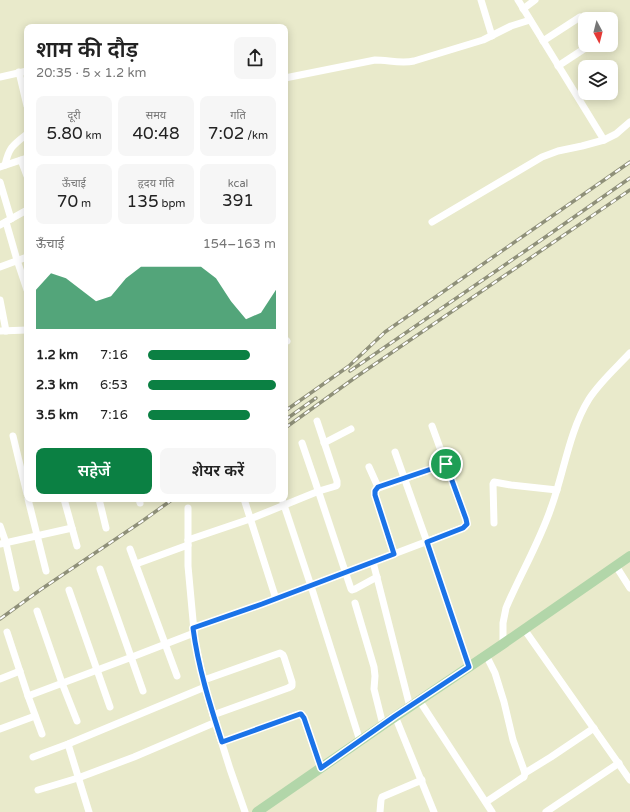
<!DOCTYPE html>
<html lang="hi">
<meta charset="utf-8">
<style>
body{margin:0;font-family:"Varela Round","Noto Sans Devanagari",sans-serif;background:#f6f6f6;color:#222;height:100vh;display:flex;flex-direction:column;font-size:15px;white-space:nowrap}
*{box-sizing:border-box;margin:0}
p{font-size:13px;color:#767676}
.icon{flex:none;width:22px;height:22px;fill:none;stroke:currentColor;stroke-width:2;stroke-linecap:round;stroke-linejoin:round}
.map{position:relative;flex:1;overflow:hidden}
.details{position:absolute;left:24px;top:24px;width:264px;height:478px;display:flex;flex-direction:column;background:#fff;border-radius:8px;box-shadow:0 2px 10px #0003}
.details>*{flex:none}
.needle{width:26px;rotate:173deg}
.tools{position:absolute;left:578px;top:12px;display:grid;gap:8px}
.tools a{display:grid;place-items:center;width:40px;height:40px;border-radius:8px;background:#fff;box-shadow:0 2px 10px #0003;font-size:20px}
.pin{position:absolute;display:grid;place-items:center;width:34px;height:34px;color:#fff;margin:-17px;border:2px solid #fff;border-radius:50%;box-shadow:0 1px 4px #0007}
.round{display:grid;place-items:center;flex:none;width:42px;height:42px;border-radius:8px;background:#f6f6f6}
.overview{display:flex;align-items:center;justify-content:space-between;height:68px;padding:0 12px}
h1{font-size:22px;font-weight:600;line-height:30px}
.stats{display:grid;grid-template-columns:repeat(3,1fr);gap:6px;height:68px;padding:4px 12px}
.stats div{display:grid;align-content:center;border-radius:8px;background:#f6f6f6;text-align:center}
.stats b{font-size:17px;font-weight:600}
.stats small{font-size:11px;font-weight:400}
.stats p{font-size:11px}
.chart{height:112px;padding:8px 12px}
.chart p{display:flex;justify-content:space-between}
.chart svg{width:100%;height:72px;margin-top:4px;fill:#0b8043;opacity:.7}
.button{display:flex;gap:8px;margin-top:auto;padding:8px 12px}
.button a{flex:1;height:46px;border-radius:8px;background:#0b8043;color:#fff;font-size:16px;font-weight:600;line-height:46px;text-align:center}
.button a+a{background:#f6f6f6;color:#222}
ul{padding:0 12px;list-style:none;font-size:13px}
li{display:grid;grid-template-columns:64px 48px 1fr;align-items:center;height:30px}
li i{height:10px;border-radius:5px;background:#0b8043}
.map>svg:first-child{display:block}
</style>
<div class="map">
<svg width="630" height="812" viewBox="0 0 630 812">
<rect width="100%" height="100%" fill="#e9eacb"/>
<g fill="none" stroke-linecap="round" stroke-linejoin="round">
<g stroke="#fff" stroke-width="7">
<polyline points="481,0 492,36"/>
<polyline points="518,0 604,140"/>
<polyline points="523,9 535,0"/>
<polyline points="543,41 580,17"/>
<polyline points="558,66 590,45"/>
<polyline points="19,72 27,106"/>
<polyline points="0,77 27,71"/>
<path d="M285,78l90,-18c13,0 26,4 39,1l69,-21 28,-14 19,-6"/>
<polyline points="21,160 27,176"/>
<path d="M5,165c4,-18 8,-20 22,-31"/>
<polyline points="0,167 27,158"/>
<polyline points="0,182 11,219"/>
<polyline points="6,222 17,260 27,290"/>
<polyline points="432,222 542,157 558,151 582,146 604,140 616,134 630,122"/>
<polyline points="0,225 27,210"/>
<polyline points="0,267 27,257"/>
<polyline points="0,300 6,331"/>
<polyline points="0,331 27,330"/>
<polyline points="285,342 287,341"/>
<polyline points="13,436 27,494"/>
<polyline points="302,443 314,478 351,589 352,590 355,589 377,577"/>
<polyline points="324,443 351,429"/>
<polyline points="395,452 427,542 469,667"/>
<polyline points="369,467 378,487"/>
<polyline points="28,499 46,571"/>
<polyline points="64,499 77,546"/>
<polyline points="99,499 106,528"/>
<polyline points="139,499 140,503"/>
<polyline points="244,499 276,599"/>
<polyline points="282,499 311,586 360,741"/>
<polyline points="188,508 188,566 195,642 205,687 213,715 230,769 245,812"/>
<polyline points="494,523 493,484 494,482 511,485 557,490"/>
<polyline points="0,526 6,543 16,588"/>
<polyline points="188,540 250,519 319,491 336,486 337,485 337,481 317,421"/>
<polyline points="0,544 72,528"/>
<polyline points="130,549 177,676"/>
<polyline points="394,554 375,495 375,491 376,489 446,464"/>
<polyline points="373,562 410,707"/>
<polyline points="136,564 188,545"/>
<polyline points="616,566 630,588"/>
<polyline points="100,569 143,691"/>
<polyline points="69,590 110,707"/>
<polyline points="355,603 374,667 375,676 374,689 383,725"/>
<polyline points="37,611 62,683 77,721"/>
<polyline points="193,628 262,604 465,527 467,524 466,519 432,426"/>
<polyline points="524,629 630,780"/>
<polyline points="7,632 28,696 42,734"/>
<path d="M503,644v-21l3,-15c14,-33 33,-65 45,-100 13,-35 18,-77 38,-109 11,-17 27,-31 41,-46"/>
<polyline points="0,679 20,671"/>
<polyline points="204,680 280,653 283,655 284,657 292,682 292,686 288,688 213,715"/>
<polyline points="28,696 132,657 194,633"/>
<polyline points="419,700 492,812"/>
<polyline points="395,716 434,812"/>
<polyline points="0,729 35,716"/>
<polyline points="222,742 299,714 301,714 304,718 321,768"/>
<polyline points="68,744 89,812"/>
<polyline points="33,757 68,744 205,687"/>
<polyline points="525,773 551,757 594,728"/>
<polyline points="38,790 78,778 134,757 216,722"/>
<polyline points="486,802 522,778 524,777 525,773 513,740 504,702 495,673 486,655"/>
<polyline points="380,812 381,800 382,797 422,780"/>
<polyline points="546,812 619,763"/>
</g>
<polyline stroke="#b2d6a9" stroke-width="10" points="257,812 383,725 503,644 630,556"/>
<g stroke="#8f9079" stroke-width="3.5">
<g id="rail">
<polyline points="350,371 544,238 630,178"/>
<polyline points="285,411 349,366 385,332 630,162"/>
<polyline points="285,420 316,398"/>
<polyline points="285,428 356,377 630,190"/>
<polyline points="0,619 40,590 141,522 173,499"/>
</g>
</g>
<use href="#rail" stroke="#fff" stroke-width="2" stroke-dasharray="6" stroke-linecap="butt"/>
</g>
<g fill="none" stroke-linecap="round" stroke-linejoin="round">
<g stroke="#fff" stroke-width="8">
<path id="route" d="M446,464l20,55 1,5 -4,4 -36,14 42,125 -74,49 -74,52 -17,-50 -3,-4h-1l-78,28c-12,-37 -24,-75 -29,-114l69,-24 132,-50 -19,-59v-4l3,-4z"/>
</g>
<use href="#route" stroke="#1a73e8" stroke-width="5"/>
</g>
</svg>
<div class="tools">
<a><svg class="needle" viewBox="-14 -14 28 28"><path d="M0-13l5 13h-10z" fill="#e53935"/><path d="M0 13l5-13h-10z" fill="#767676"/></svg></a>
<a><svg class="icon" aria-label="layers" viewBox="0 0 24 24"><path d="M12 4l9 5-9 5-9-5zM3 14l9 5 9-5"/></svg></a>
</div>
<div class="pin" style="left:446px;top:464px;background:#1e9e55"><svg class="icon" aria-label="arrive" viewBox="0 0 24 24"><path d="M6 21V4h12l-3 4 3 4H6"/></svg></div>
<section class="details">
<div class="overview"><div><h1>शाम की दौड़</h1><p>20:35 · 5 × 1.2 km</p></div><a class="round"><svg class="icon" aria-label="share" viewBox="0 0 24 24"><path d="M12 15V3M7 8l5-5 5 5M5 13v7h14v-7"/></svg></a></div>
<div class="stats">
<div><p>दूरी</p><b>5.80<small> km</small></b></div>
<div><p>समय</p><b>40:48</b></div>
<div><p>गति</p><b>7:02<small> /km</small></b></div>
</div>
<div class="stats">
<div><p>ऊँचाई</p><b>70<small> m</small></b></div>
<div><p>हृदय गति</p><b>135<small> bpm</small></b></div>
<div><p>kcal</p><b>391</b></div>
</div>
<div class="chart"><p><span>ऊँचाई</span>154–163 m</p>
<svg viewBox="0 0 160 44" preserveAspectRatio="none"><path d="M0 44V20L10 10L20 13L30 20L40 27L50 24L60 13L70 6L80 6L90 6L100 6L110 6L120 13L130 27L140 38L150 34L160 20V44z"/></svg>
</div>
<ul>
<li><b>1.2 km</b>7:16<i style="width:80%"></i></li>
<li><b>2.3 km</b>6:53<i style="width:100%"></i></li>
<li><b>3.5 km</b>7:16<i style="width:80%"></i></li>
</ul>
<div class="button"><a>सहेजें</a><a>शेयर करें</a></div>
</section>
</div>
